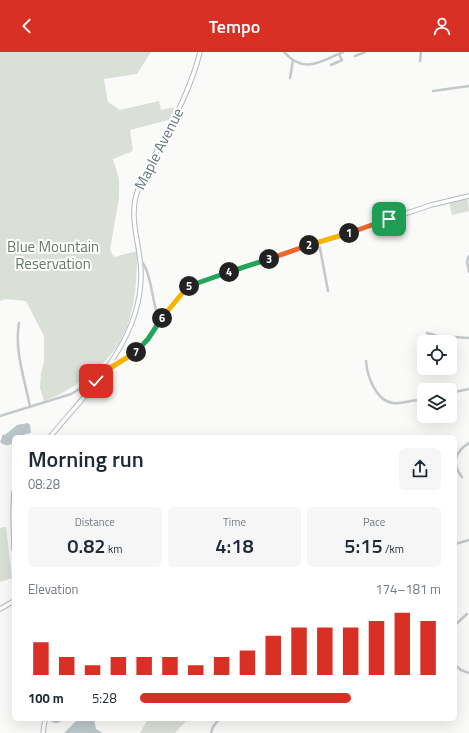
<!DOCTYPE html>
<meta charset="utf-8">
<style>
body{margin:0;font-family:"Titillium Web",sans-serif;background:#f6f6f7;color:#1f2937;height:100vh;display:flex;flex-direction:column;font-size:15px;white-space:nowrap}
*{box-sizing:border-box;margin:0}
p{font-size:13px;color:#747a83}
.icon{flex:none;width:22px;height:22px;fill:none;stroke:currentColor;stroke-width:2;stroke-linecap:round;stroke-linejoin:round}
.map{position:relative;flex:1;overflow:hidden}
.side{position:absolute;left:12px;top:383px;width:445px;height:286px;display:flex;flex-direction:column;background:#fff;border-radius:6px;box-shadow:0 4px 16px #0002}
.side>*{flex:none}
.controls{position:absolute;left:417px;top:283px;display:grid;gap:8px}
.controls a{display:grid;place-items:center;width:40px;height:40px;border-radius:6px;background:#fff;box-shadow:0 4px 16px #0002;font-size:20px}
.pin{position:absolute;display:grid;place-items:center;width:34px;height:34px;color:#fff;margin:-17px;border-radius:8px;box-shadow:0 2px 6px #0006}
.km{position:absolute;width:20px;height:20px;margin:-10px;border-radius:50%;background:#222;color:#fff;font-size:11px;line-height:20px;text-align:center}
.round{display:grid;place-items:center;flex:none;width:42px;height:42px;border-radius:6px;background:#f6f6f7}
.headline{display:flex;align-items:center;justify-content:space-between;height:68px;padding:0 16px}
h1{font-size:22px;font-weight:600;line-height:30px}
.metrics{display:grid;grid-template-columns:repeat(3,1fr);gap:6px;height:68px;padding:4px 16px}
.metrics div{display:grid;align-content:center;border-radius:6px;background:#f6f6f7;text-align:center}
.metrics b{font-size:20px;font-weight:600}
.metrics small{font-size:11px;font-weight:400}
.metrics p{font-size:11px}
.chart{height:112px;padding:8px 16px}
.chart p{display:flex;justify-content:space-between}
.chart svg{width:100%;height:72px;margin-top:4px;stroke:#d93025;stroke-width:6}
ul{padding:0 16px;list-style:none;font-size:13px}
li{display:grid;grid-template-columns:64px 48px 1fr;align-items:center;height:30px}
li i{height:10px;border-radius:5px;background:#d93025}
header{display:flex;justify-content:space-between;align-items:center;height:52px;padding:0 16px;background:#d93025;color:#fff;font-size:18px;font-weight:600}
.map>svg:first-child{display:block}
</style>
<header><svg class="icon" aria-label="back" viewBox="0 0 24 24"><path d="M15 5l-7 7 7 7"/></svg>Tempo<svg class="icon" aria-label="person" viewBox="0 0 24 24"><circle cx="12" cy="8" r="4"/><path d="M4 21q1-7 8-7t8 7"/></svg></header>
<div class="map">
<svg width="469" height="681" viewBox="0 0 469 681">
<rect width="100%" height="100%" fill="#fafaf8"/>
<g fill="#dadfd7">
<path d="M0,0h151l-14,22 -33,5 4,23 12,8 39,-9 2,9 13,-3 -2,12 -42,11 3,21 -20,8 6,20v19l-9,52 4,7 23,-6c0,54 -6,96 -53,128 -14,10 -24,16 -40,22l-4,-13 1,-15 3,-11v-26l-18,-35 -20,-2 -6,2z"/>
<polygon points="468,147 469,159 452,163 449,150"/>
<polygon points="6,475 12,526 0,530 0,476"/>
<polygon points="148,667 188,667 175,681 140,681"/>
</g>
<g fill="#bbc7cb">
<path d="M28,371l2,2 1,8c-8,1 -9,4 -17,4v6c-5,3 -10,3 -14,-1l3,-8 2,1 12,-10z"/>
<polygon points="78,667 94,667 96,677 103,681 64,681"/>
</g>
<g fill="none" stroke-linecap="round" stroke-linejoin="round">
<g stroke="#b3babf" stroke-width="5.5">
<g id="secondary">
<polyline points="105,320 135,301 140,296 183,239 190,234 431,153 469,144"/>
<path d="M50,385c39,-47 90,-95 91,-160 1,-27 -12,-55 -5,-81 4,-17 15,-32 22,-47 17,-32 33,-61 42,-97"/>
<polyline points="14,440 13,461 14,497"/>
<polyline points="0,557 14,549"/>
<polyline points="43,681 45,667"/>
</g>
</g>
<g stroke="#c3c8cc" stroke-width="2.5">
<path d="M284,0c20,23 37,9 59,0"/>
<polyline points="355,4 365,0"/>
<polyline points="420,9 421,0"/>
<polyline points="331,13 342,8 339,2"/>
<polyline points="290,26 293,8"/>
<polyline points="433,39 469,34"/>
<polyline points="319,191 328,239"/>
<polyline points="469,204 467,209 469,220"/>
<path d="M140,208c12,10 12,47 20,61"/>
<path d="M19,271c-5,27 6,57 11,84"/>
<polyline points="427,281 438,284 469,286"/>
<path d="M366,309c1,15 10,40 27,42 10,2 20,-5 31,-2"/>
<polyline points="450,341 469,337"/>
<path d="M0,364l71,-22c12,-6 19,-14 30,-20"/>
<path d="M462,425c-10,-13 -8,-25 7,-34"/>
<polyline points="455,492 469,488"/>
<polyline points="455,573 467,562"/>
<polyline points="455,613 461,618 469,621"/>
<polyline points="48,667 56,670 64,667"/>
<polyline points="211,681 213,675 219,667"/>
</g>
<use href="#secondary" stroke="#fff" stroke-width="3.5"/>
</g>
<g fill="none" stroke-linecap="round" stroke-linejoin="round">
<g stroke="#fff" stroke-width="8">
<polyline id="split-1" points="349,181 389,167"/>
</g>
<g stroke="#fff" stroke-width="8">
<polyline id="split-2" points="309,193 349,181"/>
</g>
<g stroke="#fff" stroke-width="8">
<polyline id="split-3" points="269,207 309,193"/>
</g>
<g stroke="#fff" stroke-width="8">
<polyline id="split-4" points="229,220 269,207"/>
</g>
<g stroke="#fff" stroke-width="8">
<polyline id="split-5" points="189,234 229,220"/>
</g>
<g stroke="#fff" stroke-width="8">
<polyline id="split-6" points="162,266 184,239 189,234"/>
</g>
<g stroke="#fff" stroke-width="8">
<polyline id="split-7" points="136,300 148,287 162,266"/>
</g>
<g stroke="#fff" stroke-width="8">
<polyline id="split-8" points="96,329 102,321 136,300"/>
</g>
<use href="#split-1" stroke="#f0652b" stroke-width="5"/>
<use href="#split-2" stroke="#f5b400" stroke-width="5"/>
<use href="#split-3" stroke="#f0652b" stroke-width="5"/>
<use href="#split-4" stroke="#22a559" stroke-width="5"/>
<use href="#split-5" stroke="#22a559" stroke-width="5"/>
<use href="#split-6" stroke="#f5b400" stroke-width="5"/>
<use href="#split-7" stroke="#22a559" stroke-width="5"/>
<use href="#split-8" stroke="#f5b400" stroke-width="5"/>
</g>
<g text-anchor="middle" stroke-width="4" stroke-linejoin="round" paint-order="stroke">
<g font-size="15" fill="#657683" stroke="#fff">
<text transform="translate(159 97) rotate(-63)" y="5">Maple Avenue</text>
</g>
<g font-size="15" fill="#687a64" stroke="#fff">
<text x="53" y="200">Blue Mountain<tspan x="53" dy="17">Reservation</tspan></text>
</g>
</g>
</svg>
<div class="controls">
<a><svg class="icon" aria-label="locate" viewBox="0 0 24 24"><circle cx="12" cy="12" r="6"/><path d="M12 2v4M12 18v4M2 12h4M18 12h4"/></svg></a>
<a><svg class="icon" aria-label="layers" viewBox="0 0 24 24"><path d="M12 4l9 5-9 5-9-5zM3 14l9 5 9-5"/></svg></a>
</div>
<div class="pin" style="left:389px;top:167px;background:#1e9e55"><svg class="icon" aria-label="arrive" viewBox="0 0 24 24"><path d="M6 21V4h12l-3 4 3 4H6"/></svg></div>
<div class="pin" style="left:96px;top:329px;background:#d93025"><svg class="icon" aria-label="check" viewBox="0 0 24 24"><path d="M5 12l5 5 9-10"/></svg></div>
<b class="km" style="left:349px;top:181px">1</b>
<b class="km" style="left:309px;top:193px">2</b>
<b class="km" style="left:269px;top:207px">3</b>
<b class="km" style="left:229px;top:220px">4</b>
<b class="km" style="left:189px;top:234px">5</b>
<b class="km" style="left:162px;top:266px">6</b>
<b class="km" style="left:136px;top:300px">7</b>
<section class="side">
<div class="headline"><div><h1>Morning run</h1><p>08:28</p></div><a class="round"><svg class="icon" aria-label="share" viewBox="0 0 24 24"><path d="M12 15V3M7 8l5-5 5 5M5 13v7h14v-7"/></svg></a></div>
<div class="metrics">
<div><p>Distance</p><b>0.82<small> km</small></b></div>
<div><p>Time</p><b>4:18</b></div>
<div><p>Pace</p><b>5:15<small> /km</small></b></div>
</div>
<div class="chart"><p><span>Elevation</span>174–181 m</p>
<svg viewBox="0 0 160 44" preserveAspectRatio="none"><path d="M5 44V24M15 44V33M25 44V38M35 44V33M45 44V33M55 44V33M65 44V38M75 44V33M85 44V29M95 44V20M105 44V15M115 44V15M125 44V15M135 44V11M145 44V6M155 44V11"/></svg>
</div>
<ul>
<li><b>100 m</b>5:28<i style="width:70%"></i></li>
</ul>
</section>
</div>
